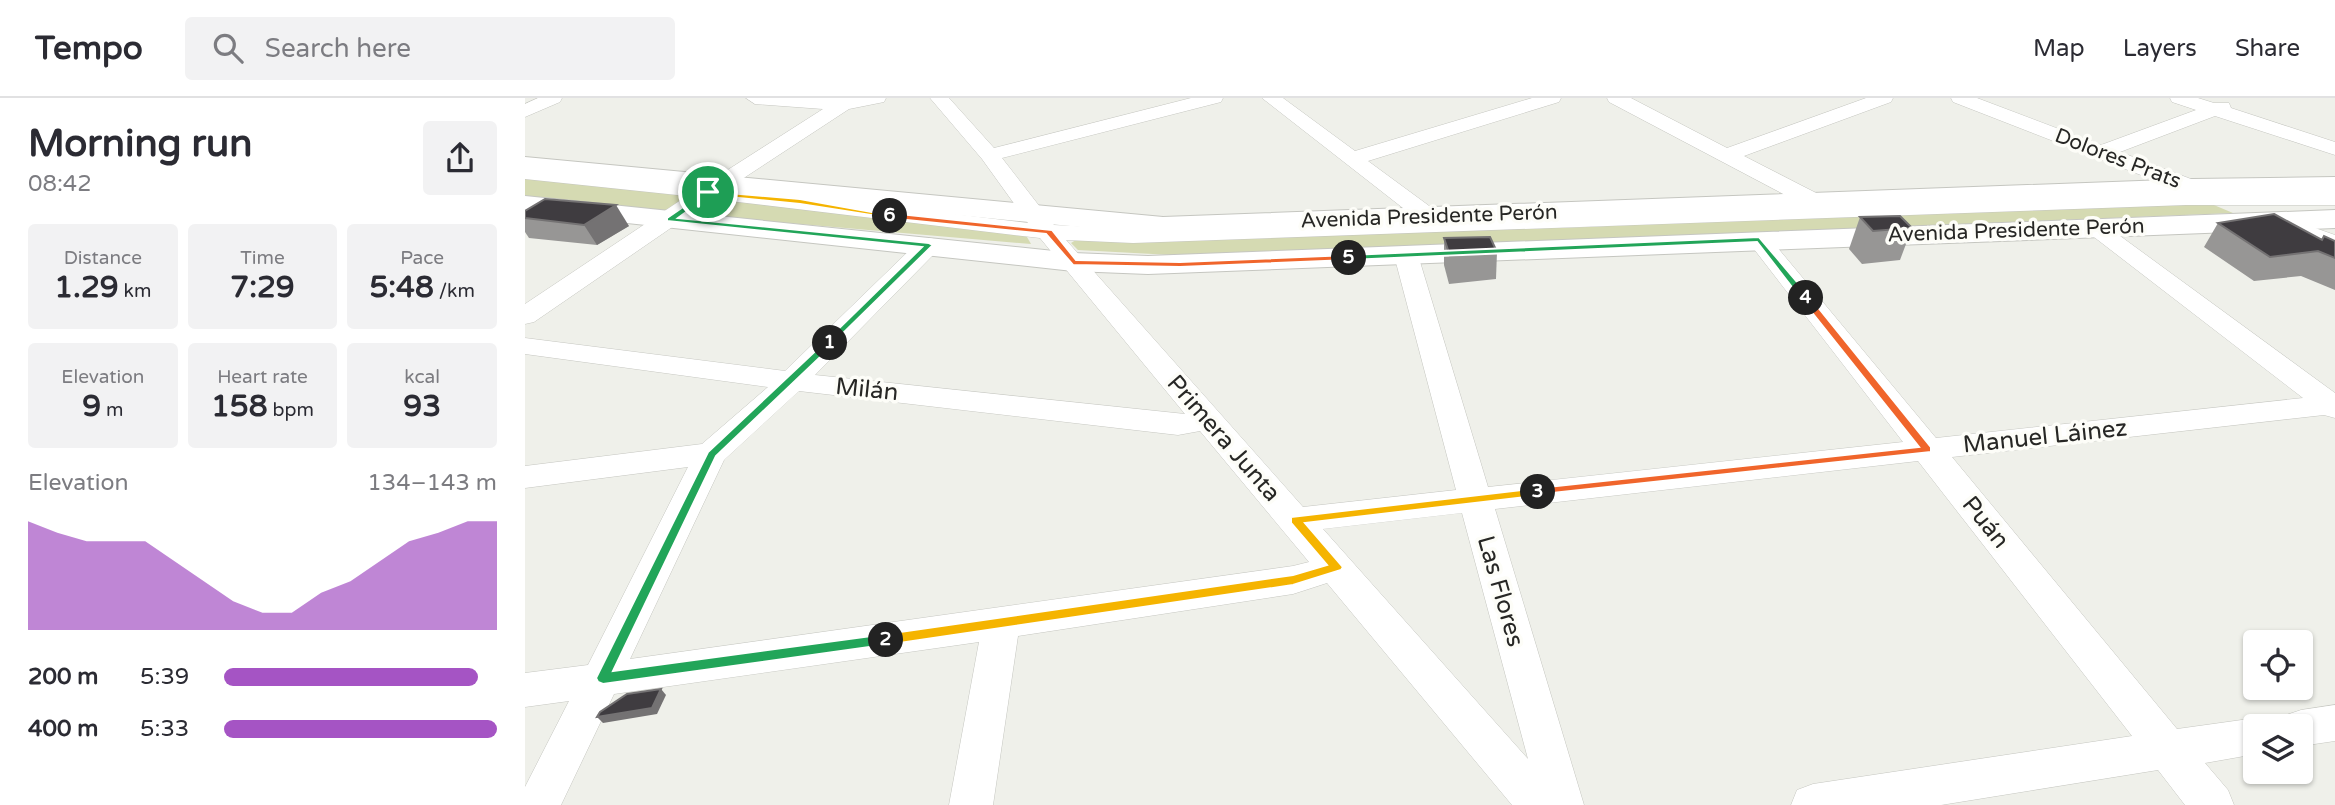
<!DOCTYPE html>
<meta charset="utf-8">
<style>
body{margin:0;font-family:"Varela Round",sans-serif;background:#f2f2f3;color:#2b2b33;height:100vh;display:flex;flex-direction:column;font-size:26px;white-space:nowrap}
*{box-sizing:border-box;margin:0}
p{font-size:23px;color:#7c7c81}
.icon{flex:none;width:38px;height:38px;fill:none;stroke:currentColor;stroke-width:2;stroke-linecap:round;stroke-linejoin:round}
.map{position:relative;flex:1;overflow:hidden}
.panel{display:flex;flex-direction:column;background:#fff;width:525px}
.panel>*{flex:none}
.buttons{position:absolute;left:1718px;top:532px;display:grid;gap:14px}
.buttons a{display:grid;place-items:center;width:70px;height:70px;border-radius:7px;background:#fff;box-shadow:0 2px 5px #0004;font-size:35px}
.pin{position:absolute;display:grid;place-items:center;width:60px;height:60px;color:#fff;margin:-30px;border:4px solid #fff;border-radius:50%;box-shadow:0 2px 7px #0007}
.km{position:absolute;width:35px;height:35px;margin:-18px;border-radius:50%;background:#222;color:#fff;font-size:19px;line-height:35px;text-align:center}
.round{display:grid;place-items:center;flex:none;width:74px;height:74px;border-radius:7px;background:#f2f2f3}
.headline{display:flex;align-items:center;justify-content:space-between;height:119px;padding:0 28px}
h1{font-size:38px;font-weight:700;line-height:52px}
.figures{display:grid;grid-template-columns:repeat(3,1fr);gap:10px;height:119px;padding:7px 28px}
.figures div{display:grid;align-content:center;border-radius:7px;background:#f2f2f3;text-align:center}
.figures b{font-size:30px;font-weight:700}
.figures small{font-size:19px;font-weight:400}
.figures p{font-size:19px}
.chart{height:196px;padding:14px 28px}
.chart p{display:flex;justify-content:space-between}
.chart svg{width:100%;height:126px;margin-top:7px;fill:#a554c4;opacity:.7}
ul{padding:0 28px;list-style:none;font-size:23px}
li{display:grid;grid-template-columns:112px 84px 1fr;align-items:center;height:52px}
li i{height:18px;border-radius:9px;background:#a554c4}
header{display:flex;align-items:center;gap:42px;box-sizing:border-box;height:98px;padding:0 35px;background:#fff;border-bottom:2px solid #e1e1e2}
header strong{font-size:33px}
nav{display:flex;gap:38px;margin-inline-start:auto;font-size:24px}
.search{width:490px;height:63px;background:#f2f2f3;display:flex;align-items:center;gap:18px;box-sizing:border-box;padding:0 24px;border-radius:7px;color:#7c7c81;font-size:26px}
main{display:flex;flex:1;min-height:0}
.map>svg:first-child{display:block}
</style>
<header>
<strong>Tempo</strong>
<div class="search"><svg class="icon" aria-label="search" viewBox="0 0 24 24"><circle cx="10" cy="10" r="6"/><path d="M15 15l6 6"/></svg>Search here</div>
<nav><a>Map</a><a>Layers</a><a>Share</a></nav>
</header>
<main>
<section class="panel">
<div class="headline"><div><h1>Morning run</h1><p>08:42</p></div><a class="round"><svg class="icon" aria-label="share" viewBox="0 0 24 24"><path d="M12 15V3M7 8l5-5 5 5M5 13v7h14v-7"/></svg></a></div>
<div class="figures">
<div><p>Distance</p><b>1.29<small> km</small></b></div>
<div><p>Time</p><b>7:29</b></div>
<div><p>Pace</p><b>5:48<small> /km</small></b></div>
</div>
<div class="figures">
<div><p>Elevation</p><b>9<small> m</small></b></div>
<div><p>Heart rate</p><b>158<small> bpm</small></b></div>
<div><p>kcal</p><b>93</b></div>
</div>
<div class="chart"><p><span>Elevation</span>134–143 m</p>
<svg viewBox="0 0 160 44" preserveAspectRatio="none"><path d="M0 44V6L10 10L20 13L30 13L40 13L50 20L60 27L70 34L80 38L90 38L100 31L110 27L120 20L130 13L140 10L150 6L160 6V44z"/></svg>
</div>
<ul>
<li><b>200 m</b>5:39<i style="width:93%"></i></li>
<li><b>400 m</b>5:33<i style="width:100%"></i></li>
</ul>
</section>
<div class="map">
<svg width="1810" height="707" viewBox="0 0 1810 707">
<rect width="100%" height="100%" fill="#eff0ea"/>
<g fill="#d5dab2">
<polygon points="0,77 166,98 141,114 0,98"/>
<polygon points="189,96 498,132 506,146 158,116"/>
<polygon points="1643,102 1677,102 1708,115 665,158 553,152 546,145 559,137 619,140 1062,129"/>
</g>
<g fill="none" stroke-linecap="round" stroke-linejoin="round">
<g stroke="#c5c6c0" stroke-width="1">
<g id="minor">
<polygon points="13,0 37,0 35,4 0,19 0,6"/>
<path d="M221,0h140l-2,4 -35,7 -119,78 298,36 -46,-64 -52,-61h19l45,50 197,-50h32l-2,4 -219,56 52,67 79,4 284,-10 -155,-121h21l72,53 177,-53h29l-2,4 -191,59 68,50 2,7 366,-13 -195,-103 -2,-4h24l96,50 139,-50h27l-2,4 -147,54 78,40 3,5 -2,3 359,-13 -229,-89 -2,-4h26l124,47 95,-35 -24,-8 -2,-4h28l16,5h15l2,5 104,34v13l-120,-39 -95,36 92,35 3,4h120v14h-149l-1053,38 -67,-3 237,267 153,-17 -62,-235 3,-5 9,-2 9,2 3,5 70,232 415,-45 -156,-202 4,-5 8,-2 8,2 169,203 367,-40 -222,-171 4,-5h16l234,171v25l-11,-3 -372,42 225,272 79,-11 15,5 1,3h-16v28l-51,9 23,27 6,15h-49l-27,-35 -217,35h-150l6,-15 16,-6 319,-48 -214,-275 -423,48 89,296h-72l-185,-222 -34,11 -275,42 -25,169h-44l30,-163 -365,52 -53,111h-36v-18l44,-86 -44,6v-34l63,-8 100,-198 -163,21v-22l177,-22 66,-57 -243,-33v-16l260,33 135,-131 9,-2 9,2 3,5 -3,5 -123,125 370,39 -145,-176 -327,-39 -179,123 -9,2v-20l162,-108 -162,-17v-12l179,18 119,-76 -68,-5zM274,293l379,44 22,-4 109,131 -16,4 -663,93 94,-199zM937,415l66,246 -205,-230z"/>
<polygon points="1753,117 1810,137 1810,152 1745,129 1741,124 1745,119"/>
<polygon points="1810,607 1810,643 1776,648 1776,628 1756,628 1761,617 1776,612"/>
</g>
</g>
<g stroke="#c5c6c0" stroke-width="2">
<g id="major">
<polygon points="0,59 638,119 1668,81 1810,79 1810,95 1668,97 638,137 0,75"/>
<polygon points="0,98 548,155 623,158 1810,112 1810,130 623,176 548,173 0,114"/>
</g>
</g>
<use href="#minor" fill="#fff" fill-rule="evenodd"/>
<use href="#major" fill="#fff" fill-rule="evenodd"/>
</g>
<g fill="#979695">
<polygon points="0,113 104,128 72,147 4,140 0,134"/>
<polygon points="1335,119 1387,130 1375,162 1337,166 1324,151"/>
<polygon points="1693,125 1797,141 1799,138 1810,143 1810,192 1776,178 1729,183 1679,149"/>
<polygon points="919,140 972,154 971,181 924,186 919,167"/>
</g>
<g fill="#747273">
<polygon points="91,107 104,128 72,147 59,127"/>
<polygon points="136,591 141,597 132,616 78,625 72,619"/>
</g>
<g fill="#3f3c40" stroke="#747273" stroke-width="2">
<polygon points="20,101 91,107 59,127 0,120 0,113"/>
<polygon points="1749,116 1797,142 1799,138 1810,143 1810,160 1793,153 1745,159 1693,125"/>
<polygon points="1375,118 1387,130 1348,133 1335,119"/>
<polygon points="965,139 972,154 925,158 919,140"/>
<polygon points="136,591 127,610 72,619 75,614 102,596"/>
</g>
<polygon fill="#22a559" stroke="#fff" stroke-width="2" points="183,92 186,96 153,120 404,145 408,147 305,248 302,247 302,242 397,149 142,123 142,120"/>
<polygon fill="#22a559" stroke="#fff" stroke-width="2" points="302,242 310,245 191,358 88,573 361,536 368,542 366,546 78,586 73,584 71,580 183,354"/>
<polygon fill="#f5b400" stroke="#fff" stroke-width="2" points="1013,390 1019,394 1017,397 780,425 818,469 816,472 768,487 361,547 354,542 361,536 768,477 802,467 766,425 766,419"/>
<polygon fill="#f0652b" stroke="#fff" stroke-width="2" points="1277,198 1284,198 1406,349 1406,354 1009,397 1007,394 1013,390 1394,349 1277,202"/>
<polygon fill="#22a559" stroke="#fff" stroke-width="2" points="1234,139 1284,198 1284,202 1277,202 1232,144 824,162 820,160 824,157"/>
<polygon fill="#f0652b" stroke="#fff" stroke-width="2" points="365,115 527,132 551,162 655,164 824,157 829,160 824,162 655,169 548,167 521,136 362,120"/>
<polygon fill="#f5b400" stroke="#fff" stroke-width="2" points="180,93 275,101 369,118 365,120 275,106 183,97"/>
<g text-anchor="middle" stroke-width="7" stroke-linejoin="round" paint-order="stroke">
<g font-size="21" fill="#272725" stroke="#fdfdf8">
<text transform="translate(1593 60) rotate(21)" y="7">Dolores Prats</text>
<text transform="translate(904 118) rotate(-2)" y="7">Avenida Presidente Perón</text>
<text transform="translate(1491 132) rotate(-2)" y="7">Avenida Presidente Perón</text>
</g>
<g font-size="24" fill="#272725" stroke="#fdfdf8">
<text transform="translate(342 291) rotate(6)" y="8">Milán</text>
<text transform="translate(1520 338) rotate(-6)" y="8">Manuel Láinez</text>
<text transform="translate(699 340) rotate(49)" y="8">Primera Junta</text>
<text transform="translate(1461 424) rotate(51)" y="8">Puán</text>
<text transform="translate(976 493) rotate(74)" y="8">Las Flores</text>
</g>
</g>
</svg>
<div class="buttons">
<a><svg class="icon" aria-label="locate" viewBox="0 0 24 24"><circle cx="12" cy="12" r="6"/><path d="M12 2v4M12 18v4M2 12h4M18 12h4"/></svg></a>
<a><svg class="icon" aria-label="layers" viewBox="0 0 24 24"><path d="M12 4l9 5-9 5-9-5zM3 14l9 5 9-5"/></svg></a>
</div>
<div class="pin" style="left:183px;top:94px;background:#1e9e55"><svg class="icon" aria-label="arrive" viewBox="0 0 24 24"><path d="M6 21V4h12l-3 4 3 4H6"/></svg></div>
<b class="km" style="left:305px;top:245px">1</b>
<b class="km" style="left:361px;top:542px">2</b>
<b class="km" style="left:1013px;top:394px">3</b>
<b class="km" style="left:1281px;top:200px">4</b>
<b class="km" style="left:824px;top:160px">5</b>
<b class="km" style="left:365px;top:118px">6</b>
</div>
</main>
